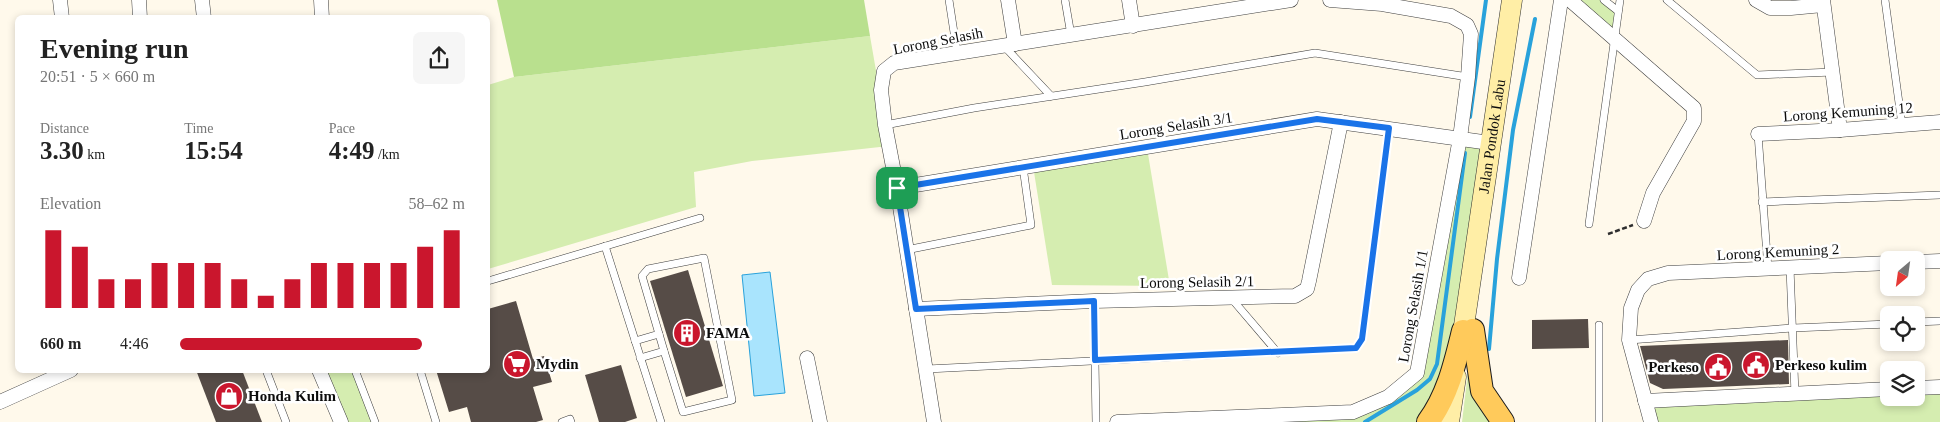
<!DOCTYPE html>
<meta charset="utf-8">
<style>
body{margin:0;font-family:"Times New Roman",serif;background:#f6f6f6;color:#222;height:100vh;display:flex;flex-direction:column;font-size:19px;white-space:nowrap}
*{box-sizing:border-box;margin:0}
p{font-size:16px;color:#767676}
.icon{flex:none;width:28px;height:28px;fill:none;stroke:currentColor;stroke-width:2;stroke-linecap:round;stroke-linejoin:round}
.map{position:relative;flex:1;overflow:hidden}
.drawer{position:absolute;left:15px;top:15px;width:475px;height:358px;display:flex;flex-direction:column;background:#fff;border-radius:8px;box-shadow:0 2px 8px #0003}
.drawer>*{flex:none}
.needle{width:32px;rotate:209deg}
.tools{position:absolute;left:1880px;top:251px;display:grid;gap:10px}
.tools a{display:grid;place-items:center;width:45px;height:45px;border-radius:8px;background:#fff;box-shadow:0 2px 8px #0003;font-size:25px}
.pin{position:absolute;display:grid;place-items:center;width:42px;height:42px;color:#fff;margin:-21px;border-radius:10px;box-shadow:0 2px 8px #0006}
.round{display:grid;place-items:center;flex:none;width:52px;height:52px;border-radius:8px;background:#f6f6f6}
.headline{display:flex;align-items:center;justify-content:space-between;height:85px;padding:0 25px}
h1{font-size:28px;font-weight:700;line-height:38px}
.metrics{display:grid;grid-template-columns:repeat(3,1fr);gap:8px;height:85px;padding:5px 25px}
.metrics div{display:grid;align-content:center}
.metrics b{font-size:25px;font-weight:700}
.metrics small{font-size:14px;font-weight:400}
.metrics p{font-size:14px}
.chart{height:140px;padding:10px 25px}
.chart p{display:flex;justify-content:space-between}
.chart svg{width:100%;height:90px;margin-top:5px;stroke:#ca162d;stroke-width:6}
ul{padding:0 25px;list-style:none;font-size:16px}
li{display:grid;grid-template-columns:80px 60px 1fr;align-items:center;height:38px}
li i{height:12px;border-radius:6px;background:#ca162d}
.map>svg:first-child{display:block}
</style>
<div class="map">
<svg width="1940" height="422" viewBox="0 0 1940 422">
<rect width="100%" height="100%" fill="#fff9eb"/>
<g fill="#d5edb0">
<polygon points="1570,0 1604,0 1618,11 1614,38"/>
<polygon points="870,36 889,146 752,161 694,172 696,207 488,269 488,85 514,77"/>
<polygon points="1460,138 1490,143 1449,422 1117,422 1353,412 1417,372"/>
<polygon points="1148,154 1170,286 1052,285 1034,172"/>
<polygon points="1473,330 1503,422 1462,422"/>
<polygon points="319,370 355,370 375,422 341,422"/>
<polygon points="1940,387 1940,422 1651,422 1645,401 1889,389 1889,398 1916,398 1916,388"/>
</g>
<polygon fill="#b9e08e" points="497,0 864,0 870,36 514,77"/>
<polygon fill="#a9e4fd" stroke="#29a2db" points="770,272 785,393 754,396 742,275"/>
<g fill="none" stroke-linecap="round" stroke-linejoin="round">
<g stroke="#29a2db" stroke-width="4">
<polyline points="1470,117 1486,0"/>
<polyline points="1489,349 1497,259 1513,130 1535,19"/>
<polyline points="1365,422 1417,390 1430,379 1437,364 1465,153"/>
</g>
</g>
<g fill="#564c47">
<polygon points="688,270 723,386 686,397 650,281"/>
<polygon points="516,301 533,359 544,356 552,382 533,387 543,420 536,422 471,422 467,407 449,412 436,370 488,370 488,309"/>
<polygon points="1588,319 1589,348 1532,349 1532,320"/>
<polygon points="1788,340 1789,384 1663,389 1650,383 1640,346"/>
<polygon points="621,365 637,418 625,422 599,422 585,375"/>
<polygon points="196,370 242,370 262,422 216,422"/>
</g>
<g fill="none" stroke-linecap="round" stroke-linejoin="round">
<g stroke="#3f3f3f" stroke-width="8">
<g id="service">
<polyline points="949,0 957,52"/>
<polyline points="1065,0 1071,35"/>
<polyline points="1604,0 1618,11"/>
<polyline points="1667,0 1757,75 1833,72"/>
<polyline points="1885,0 1902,125"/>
<polyline points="1004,46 1051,96"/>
<polyline points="885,125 974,108 1145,82 1315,53 1468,77"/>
<polyline points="1758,134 1768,269"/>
<polyline points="1762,202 1940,195"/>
<polyline points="1589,224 1620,0"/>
<polyline points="605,246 661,422"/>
<polyline points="906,250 1031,225 1023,167"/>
<polyline points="1790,268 1795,394"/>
<polyline points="488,281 700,218"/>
<polyline points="1231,298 1278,353"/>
<polyline points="1094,301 1096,422"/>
<polyline points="1916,322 1940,321"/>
<polyline points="659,334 664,351"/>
<polyline points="1629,340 1793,328 1889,324"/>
<polyline points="635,341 659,334 642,276 648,269 704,258 732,400 683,412 664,351 640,358"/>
<polyline points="927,369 1356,348 1362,339 1389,129"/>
<polyline points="266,370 286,422"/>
<polyline points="355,370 375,422"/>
<polyline points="420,370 436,422"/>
<polyline points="562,422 570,419 571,422"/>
<polyline points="1599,422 1599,325"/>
</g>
</g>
<g stroke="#3f3f3f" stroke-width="15">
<g id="minor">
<polyline points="60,0 62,18"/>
<polyline points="139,0 140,18"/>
<polyline points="202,0 204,18"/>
<polyline points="321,0 322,18"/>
<polyline points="1008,0 1015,44"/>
<polyline points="1129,0 1133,26"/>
<polyline points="1570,0 1694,108 1694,121 1653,193 1644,221"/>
<polyline points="1756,0 1770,8 1791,8 1823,5"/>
<polyline points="1823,0 1840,130"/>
<polyline points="1758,134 1840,130 1940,122"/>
<polyline points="897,188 1317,119 1490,143"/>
<polyline points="1916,262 1940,261"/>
<polyline points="1519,278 1561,0"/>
<polyline points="916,309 1094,301 1295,296 1307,289 1309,281 1341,122"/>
<polyline points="807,358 820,422"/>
<polyline points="319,370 341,422"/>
<polyline points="1916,388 1940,387"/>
<polyline points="1645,401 1889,389"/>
<polyline points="0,402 71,370"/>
<polyline points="934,422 897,188 885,125 881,90 884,71 894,63 1291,0"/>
<polyline points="1117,422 1353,412 1388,397 1417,373 1460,138 1468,77 1471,34 1467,25 1451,16 1382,4 1330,0"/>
<polyline points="1651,422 1629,340 1631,308 1638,290 1648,279 1668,273 1889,263"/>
</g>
</g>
<g stroke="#2e2e2e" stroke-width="21">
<g id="secondary">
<path id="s1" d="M1461,346l51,-346"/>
<polyline points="1449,422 1456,377"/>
</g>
</g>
<g stroke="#1d1d1d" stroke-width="24">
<g id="primary">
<polyline points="1473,330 1482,391 1503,422"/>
<path d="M1428,422c20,-27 27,-59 35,-91"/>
</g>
</g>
<polyline stroke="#2e2e2e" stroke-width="2.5" stroke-dasharray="5 2.5" stroke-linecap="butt" points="1608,234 1633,225"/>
<use href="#service" stroke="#fff" stroke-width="7"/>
<use href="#minor" stroke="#fff" stroke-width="14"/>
<use href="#secondary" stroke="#ffeea6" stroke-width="20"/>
<use href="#primary" stroke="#ffca5b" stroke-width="22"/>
</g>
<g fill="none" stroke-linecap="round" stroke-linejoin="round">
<g stroke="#fff" stroke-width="10">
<polygon id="route" points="1317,119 1389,128 1362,339 1356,348 1095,360 1094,301 916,309 897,188"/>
</g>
<use href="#route" stroke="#1a73e8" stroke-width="6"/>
</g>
<defs>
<g id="building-disc" transform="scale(1.4375)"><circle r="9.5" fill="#ca162d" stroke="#fff"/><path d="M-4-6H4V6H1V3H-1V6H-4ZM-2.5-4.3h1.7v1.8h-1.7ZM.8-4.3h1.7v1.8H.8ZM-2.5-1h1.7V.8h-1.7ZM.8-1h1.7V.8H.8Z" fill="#fff"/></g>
<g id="supermarket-disc" transform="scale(1.4375)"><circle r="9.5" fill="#ca162d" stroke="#fff"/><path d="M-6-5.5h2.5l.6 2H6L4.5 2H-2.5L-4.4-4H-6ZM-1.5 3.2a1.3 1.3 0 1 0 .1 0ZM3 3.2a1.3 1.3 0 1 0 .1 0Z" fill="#fff"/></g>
<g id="civic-disc" transform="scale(1.4375)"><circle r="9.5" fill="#ca162d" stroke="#fff"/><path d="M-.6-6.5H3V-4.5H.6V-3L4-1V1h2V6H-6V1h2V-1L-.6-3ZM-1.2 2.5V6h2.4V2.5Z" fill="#fff"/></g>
<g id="shop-disc" transform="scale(1.4375)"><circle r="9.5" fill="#ca162d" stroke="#fff"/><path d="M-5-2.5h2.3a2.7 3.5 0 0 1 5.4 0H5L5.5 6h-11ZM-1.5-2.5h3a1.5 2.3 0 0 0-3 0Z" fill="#fff"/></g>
</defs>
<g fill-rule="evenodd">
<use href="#building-disc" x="687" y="333"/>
<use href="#supermarket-disc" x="517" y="364"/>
<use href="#civic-disc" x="1756" y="365"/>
<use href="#civic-disc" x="1718" y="367"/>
<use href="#shop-disc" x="229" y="396"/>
</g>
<g text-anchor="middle" stroke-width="5" stroke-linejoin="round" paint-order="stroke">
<g font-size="15" fill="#0c0c0c" stroke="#fff">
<text transform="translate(938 41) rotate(-11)" y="5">Lorong Selasih</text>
<text transform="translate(1848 112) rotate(-4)" y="5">Lorong Kemuning 12</text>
<text transform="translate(1176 126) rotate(-9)" y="5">Lorong Selasih 3/1</text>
<text dy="5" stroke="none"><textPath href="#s1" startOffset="212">Jalan Pondok Labu</textPath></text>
<text transform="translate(1778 252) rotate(-3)" y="5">Lorong Kemuning 2</text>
<text transform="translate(1197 282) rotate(-1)" y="5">Lorong Selasih 2/1</text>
<text transform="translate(1413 306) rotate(-80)" y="5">Lorong Selasih 1/1</text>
</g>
<g font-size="15" font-weight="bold" fill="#0c0c0c" stroke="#fff" text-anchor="start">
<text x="706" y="338">FAMA</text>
<text x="536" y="369">Mydin</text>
<text x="1775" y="370">Perkeso kulim</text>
<text x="1699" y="372" text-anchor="end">Perkeso</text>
<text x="248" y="401">Honda Kulim</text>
</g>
</g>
</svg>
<div class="tools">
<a><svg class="needle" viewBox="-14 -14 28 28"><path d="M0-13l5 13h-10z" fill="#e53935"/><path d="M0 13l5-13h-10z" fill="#767676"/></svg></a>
<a><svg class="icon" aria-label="locate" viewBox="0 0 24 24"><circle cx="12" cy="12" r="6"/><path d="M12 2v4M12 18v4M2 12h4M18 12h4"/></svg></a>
<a><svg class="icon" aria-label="layers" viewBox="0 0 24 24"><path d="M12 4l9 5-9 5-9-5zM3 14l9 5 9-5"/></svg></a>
</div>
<div class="pin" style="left:897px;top:188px;background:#1e9e55"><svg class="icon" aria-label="arrive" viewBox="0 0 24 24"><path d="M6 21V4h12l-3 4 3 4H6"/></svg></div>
<section class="drawer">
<div class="headline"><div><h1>Evening run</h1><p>20:51 · 5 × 660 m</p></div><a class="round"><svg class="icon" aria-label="share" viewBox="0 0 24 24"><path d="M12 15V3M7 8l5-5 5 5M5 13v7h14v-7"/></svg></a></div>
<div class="metrics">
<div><p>Distance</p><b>3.30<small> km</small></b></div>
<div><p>Time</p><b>15:54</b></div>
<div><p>Pace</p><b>4:49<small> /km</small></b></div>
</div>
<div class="chart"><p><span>Elevation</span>58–62 m</p>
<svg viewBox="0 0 160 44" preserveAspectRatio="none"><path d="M5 44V6M15 44V14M25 44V30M35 44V30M45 44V22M55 44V22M65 44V22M75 44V30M85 44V38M95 44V30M105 44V22M115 44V22M125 44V22M135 44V22M145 44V14M155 44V6"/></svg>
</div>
<ul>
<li><b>660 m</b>4:46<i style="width:85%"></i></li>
</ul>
</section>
</div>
